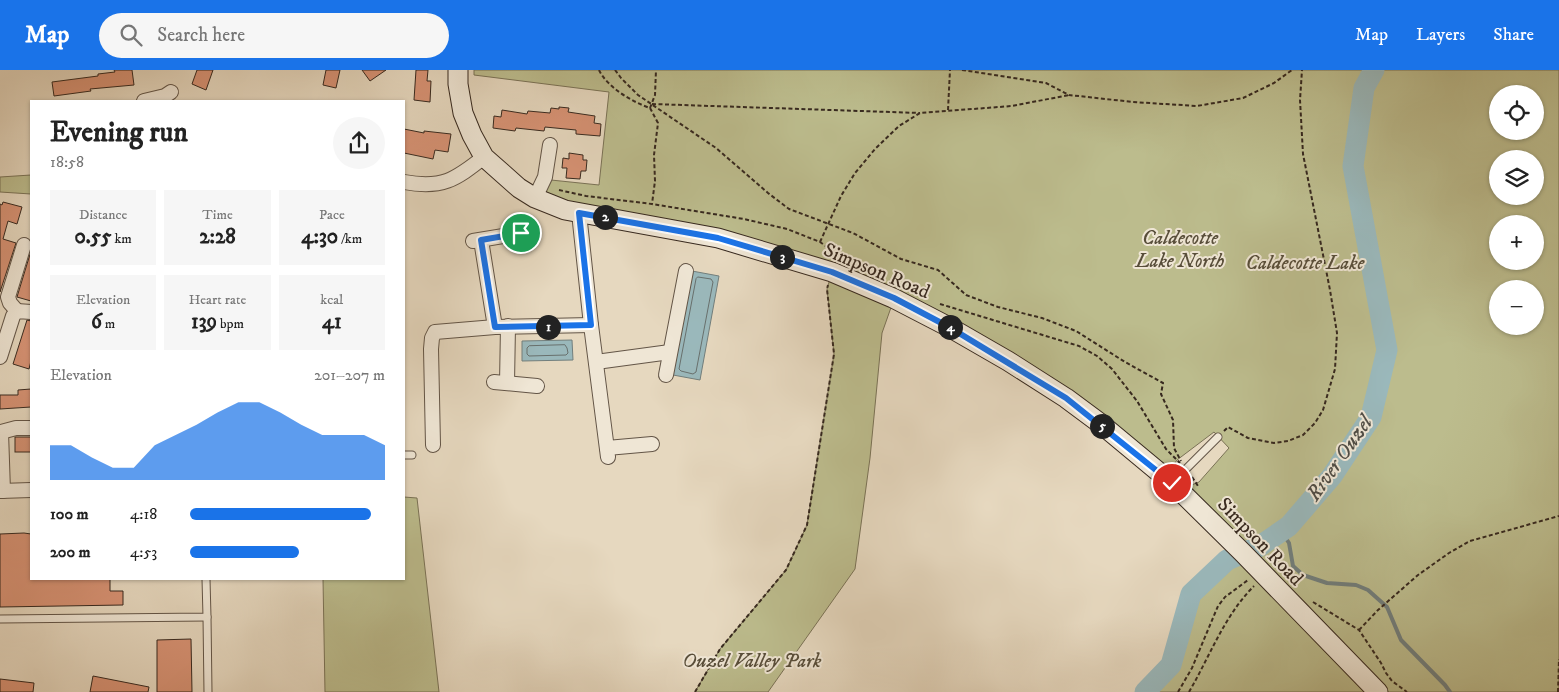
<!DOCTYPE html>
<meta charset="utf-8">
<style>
body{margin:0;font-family:"IM FELL DW Pica",serif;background:#f6f6f6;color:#222;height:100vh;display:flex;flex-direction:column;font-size:19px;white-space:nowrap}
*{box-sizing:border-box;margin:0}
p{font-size:16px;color:#767676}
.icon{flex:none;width:28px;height:28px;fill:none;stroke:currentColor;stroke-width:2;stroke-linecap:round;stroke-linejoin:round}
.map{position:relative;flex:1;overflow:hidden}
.details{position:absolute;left:30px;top:30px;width:375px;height:480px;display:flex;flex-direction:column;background:#fff;border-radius:0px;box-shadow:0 1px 4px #0004}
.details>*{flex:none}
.buttons{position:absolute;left:1489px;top:15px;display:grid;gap:10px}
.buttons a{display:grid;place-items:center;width:55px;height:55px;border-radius:50%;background:#fff;box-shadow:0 1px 4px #0004;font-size:25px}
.pin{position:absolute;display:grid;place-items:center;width:42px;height:42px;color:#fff;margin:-21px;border:2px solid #fff;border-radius:50%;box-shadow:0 1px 5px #0007}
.km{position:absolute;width:25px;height:25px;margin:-12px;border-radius:50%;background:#222;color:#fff;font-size:14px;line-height:25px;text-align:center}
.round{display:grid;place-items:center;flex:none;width:52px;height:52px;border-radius:26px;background:#f6f6f6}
.headline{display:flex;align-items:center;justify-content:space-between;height:85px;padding:0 20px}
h1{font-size:28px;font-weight:700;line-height:38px}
.figures{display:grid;grid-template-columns:repeat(3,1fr);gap:8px;height:85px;padding:5px 20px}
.figures div{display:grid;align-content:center;border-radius:0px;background:#f6f6f6;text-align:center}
.figures b{font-size:21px;font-weight:700}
.figures small{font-size:14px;font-weight:400}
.figures p{font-size:14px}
.chart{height:140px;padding:10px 20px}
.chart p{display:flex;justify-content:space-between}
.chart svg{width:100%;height:90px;margin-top:5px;fill:#1a73e8;opacity:.7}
ul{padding:0 20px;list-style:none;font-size:16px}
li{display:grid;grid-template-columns:80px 60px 1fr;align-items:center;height:38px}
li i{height:12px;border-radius:6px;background:#1a73e8}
header{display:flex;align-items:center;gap:30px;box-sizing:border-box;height:70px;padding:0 25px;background:#1a73e8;color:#fff}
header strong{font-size:24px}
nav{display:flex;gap:28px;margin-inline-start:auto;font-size:18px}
.search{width:350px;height:45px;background:#f6f6f6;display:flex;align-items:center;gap:12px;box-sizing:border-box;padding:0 18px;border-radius:28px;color:#767676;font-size:19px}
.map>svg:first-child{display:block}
</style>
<header>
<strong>Map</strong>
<div class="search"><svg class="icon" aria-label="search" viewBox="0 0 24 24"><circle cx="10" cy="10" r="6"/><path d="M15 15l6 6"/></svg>Search here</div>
<nav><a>Map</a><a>Layers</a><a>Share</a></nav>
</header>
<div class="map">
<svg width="1559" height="622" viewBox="0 0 1559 622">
<rect width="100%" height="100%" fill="#e6d8bf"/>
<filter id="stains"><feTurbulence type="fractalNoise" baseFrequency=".004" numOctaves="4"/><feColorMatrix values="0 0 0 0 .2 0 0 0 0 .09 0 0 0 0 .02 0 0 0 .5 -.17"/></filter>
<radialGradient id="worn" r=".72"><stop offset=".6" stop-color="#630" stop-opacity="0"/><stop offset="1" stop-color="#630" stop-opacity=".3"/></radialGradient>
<g fill="#bcbc8d" stroke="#7a7256" fill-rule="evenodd">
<path d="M474,0h1085v622h-414l26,-27 20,-71 36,-34 15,-7 -63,-63 20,-8 30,-34 -15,-16 -37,28 -12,17 -30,-25 -241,-153 -12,34 -12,125 -15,111 -87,123h-73l25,-43 66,-79 21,-45 27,-171 -7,-65 5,-17 -297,-74 16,-18 48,5 10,-93 -135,-17zM1498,24h37v37h-37zM1498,89h37v37h-37zM1498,154h37v37h-37zM1498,219h37v37h-37z"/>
<polygon points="31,105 31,124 0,122 0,107"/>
<polygon points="404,427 417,428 439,622 325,622 323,509 404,509"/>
</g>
<g fill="#9ab8bb" stroke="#727f7d">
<polygon points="692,201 719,206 700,310 673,305"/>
<polygon points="572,270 573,290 522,291 522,271"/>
</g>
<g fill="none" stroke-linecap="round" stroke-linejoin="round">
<g stroke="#68706d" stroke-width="1">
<polygon points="698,207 711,209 713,212 696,302 693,304 681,301 679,299 696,209"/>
<polygon points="565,275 567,278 568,283 566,285 529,286 527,284 527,278 529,276"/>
</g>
<polyline stroke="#727f7d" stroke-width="4" points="1281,461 1289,473 1293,496 1303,505 1327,513 1356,515 1368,520 1387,537 1401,570 1445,615 1450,622"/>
<polyline stroke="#9ab8bb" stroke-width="21" points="1145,622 1171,595 1191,524 1227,490 1260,476 1289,456 1332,406 1371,347 1387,280 1353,96 1364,18 1374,0"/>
</g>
<g fill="#d79274" stroke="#37291f">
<polygon points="114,0 132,0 134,15 90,19 91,21 54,26 52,12 98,6 98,4 115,2"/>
<polygon points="197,0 213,0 206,20 192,14"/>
<polygon points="326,0 340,0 336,18 323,15"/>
<polygon points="362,0 386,0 370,11"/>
<polygon points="416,0 428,0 427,11 431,11 430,32 414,30"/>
<polygon points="559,37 569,38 568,42 595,46 594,53 601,54 600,66 576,64 576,60 545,57 544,61 516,58 515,61 493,58 494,46 501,47 502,40 527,44 528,41 550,43 551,38 559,39"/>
<polygon points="404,59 424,63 424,61 451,64 448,82 435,80 433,89 404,83"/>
<polygon points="569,83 583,85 583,90 587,90 586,101 581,101 580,109 566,108 567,98 562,98 563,88 569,89"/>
<polygon points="3,132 22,137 17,154 8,151 3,169 16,173 0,222 0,134 2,135"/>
<polygon points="31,181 31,231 17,227"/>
<polygon points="27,250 31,251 31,291 29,299 13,294"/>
<polygon points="31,319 31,337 0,339 0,325 18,325 18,320"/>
<rect x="15" y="367" width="16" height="15"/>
<polygon points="24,463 31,464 31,509 110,509 110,521 123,521 123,535 0,537 0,464"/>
<polygon points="191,569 192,622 157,622 157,570"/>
<polygon points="93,606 149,617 148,622 90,622"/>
<polygon points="0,609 34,613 33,622 0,622"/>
</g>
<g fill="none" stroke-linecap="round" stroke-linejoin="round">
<g stroke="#635547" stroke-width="9">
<g id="lane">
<polyline points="404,385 412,385"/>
<polyline points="1172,413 1218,367"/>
<polyline points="207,547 208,622"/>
<polyline points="0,549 207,547 206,509"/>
</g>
</g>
<g stroke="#635547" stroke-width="16">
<g id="street">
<polyline points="144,31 165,26 171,22"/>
<path d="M404,112c38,7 51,-2 80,-25"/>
<polyline points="535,128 545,107 550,75"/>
<polyline points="579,143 591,255 608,387"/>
<polyline points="481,170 495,257"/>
<polyline points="473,171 521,163"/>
<polyline points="17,241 10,233 8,227 24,175"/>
<polyline points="0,287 13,246 17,241 31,242"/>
<polyline points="596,292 670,282"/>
<polyline points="666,305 686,201"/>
<polyline points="494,312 537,316"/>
<polyline points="507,313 508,256"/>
<polyline points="433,375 431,279 432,268 435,262 495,257 591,255"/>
<polyline points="607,378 652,374"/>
<polyline points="0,421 31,420"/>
<polyline points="3,421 1,362 16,358 31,358"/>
</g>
</g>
<g stroke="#37291f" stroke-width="21">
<polyline id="secondary" points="458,0 458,14 463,43 472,65 484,87 519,118 535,128 565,140 718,168 832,202 893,228 949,257 1008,291 1066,328 1101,354 1172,413 1243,483 1378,622"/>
</g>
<g stroke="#37291f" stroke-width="2" stroke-dasharray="4 2.5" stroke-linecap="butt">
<path d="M599,0c8,17 33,32 51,38l8,15 -4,32 1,26 -3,23"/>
<polyline points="615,0 621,8 638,25 716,78 768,123 789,139 853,163 901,189 938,200 966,225 998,237 1042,248 1076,261 1125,292 1163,313 1161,324 1173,350 1174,378 1181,391"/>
<polyline points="962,0 1046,13 1069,25 1133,32 1197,36 1243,28 1274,13 1292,0"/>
<polyline points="652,34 920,43"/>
<polyline points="650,38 655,25 656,0"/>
<polyline points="948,40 950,0"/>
<polyline points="559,120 586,126 652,134 744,149 787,159 820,172 845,190"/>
<polyline points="820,172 841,126 855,103 875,79 899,56 920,43 1012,36 1069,25"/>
<polyline points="940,234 1079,276 1097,286 1112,299 1137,331 1166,379 1180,393"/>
<polyline points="1224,361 1228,357 1248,368 1274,373 1288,371 1303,365 1315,353 1323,340 1335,299 1337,263 1330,220 1303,84 1300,30 1302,0"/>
<polyline points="1192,407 1198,416"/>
<polyline points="1313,532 1359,560 1381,593 1386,603 1392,611 1407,622"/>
<polyline points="1359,560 1378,540 1418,505 1449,483 1470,471 1559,446"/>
<polyline points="695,622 720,579 786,500 807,455 834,284 827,219 828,215"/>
<polyline points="1178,622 1192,598 1218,536 1225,527 1248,510"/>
<path d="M1189,622c21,-36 35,-76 65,-106"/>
<polyline points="1558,622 1559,589"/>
</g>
<use href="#lane" stroke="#efe6d5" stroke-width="7"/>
<use href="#street" stroke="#efe6d5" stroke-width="14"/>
<use href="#secondary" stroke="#efe6d5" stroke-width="19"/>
</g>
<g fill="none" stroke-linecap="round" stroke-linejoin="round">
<g stroke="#fff" stroke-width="10">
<polyline id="route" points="521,163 481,170 495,257 591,255 579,143 718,168 832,202 894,228 949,257 1066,328 1172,413"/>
</g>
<use href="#route" stroke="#1a73e8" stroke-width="6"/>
</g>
<g text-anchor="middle" stroke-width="4" stroke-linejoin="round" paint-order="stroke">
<g font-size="20" font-style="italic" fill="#584e3a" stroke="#efe6d5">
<text x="1180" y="174">Caldecotte<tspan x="1180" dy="23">Lake North</tspan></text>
<text x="1305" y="199">Caldecotte Lake</text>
<text x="752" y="597">Ouzel Valley Park</text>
</g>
<g font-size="20" fill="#37291f" stroke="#efe6d5">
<text transform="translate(877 200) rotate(23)" y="7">Simpson Road</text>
<text transform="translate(1261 471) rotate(46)" y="7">Simpson Road</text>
</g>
<g font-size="21" font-style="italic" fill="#504d46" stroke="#efe6d5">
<text transform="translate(1339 388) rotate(-55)" y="7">River Ouzel</text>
</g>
</g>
<rect width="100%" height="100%" filter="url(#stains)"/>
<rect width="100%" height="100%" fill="url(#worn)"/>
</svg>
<div class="buttons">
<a><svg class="icon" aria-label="locate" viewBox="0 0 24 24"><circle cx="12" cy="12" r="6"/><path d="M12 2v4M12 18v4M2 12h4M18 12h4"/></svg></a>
<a><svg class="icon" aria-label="layers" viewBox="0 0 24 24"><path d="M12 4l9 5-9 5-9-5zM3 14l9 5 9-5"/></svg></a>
<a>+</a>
<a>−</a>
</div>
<div class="pin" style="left:521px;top:163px;background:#1e9e55"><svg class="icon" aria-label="arrive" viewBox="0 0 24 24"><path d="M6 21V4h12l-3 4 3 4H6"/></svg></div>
<div class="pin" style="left:1172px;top:413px;background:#d93025"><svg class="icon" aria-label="check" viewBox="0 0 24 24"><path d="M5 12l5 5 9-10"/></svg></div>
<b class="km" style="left:548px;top:257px">1</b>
<b class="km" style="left:605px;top:147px">2</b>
<b class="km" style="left:782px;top:187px">3</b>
<b class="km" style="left:950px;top:257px">4</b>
<b class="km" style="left:1102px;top:356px">5</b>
<section class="details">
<div class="headline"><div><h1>Evening run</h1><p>18:58</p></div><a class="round"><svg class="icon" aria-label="share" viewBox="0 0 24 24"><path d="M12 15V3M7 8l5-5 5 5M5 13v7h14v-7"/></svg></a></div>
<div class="figures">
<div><p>Distance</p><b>0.55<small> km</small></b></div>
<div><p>Time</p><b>2:28</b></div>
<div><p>Pace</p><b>4:30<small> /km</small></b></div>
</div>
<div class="figures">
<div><p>Elevation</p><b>6<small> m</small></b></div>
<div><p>Heart rate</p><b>139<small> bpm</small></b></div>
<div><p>kcal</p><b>41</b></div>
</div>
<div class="chart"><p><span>Elevation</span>201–207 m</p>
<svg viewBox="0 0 160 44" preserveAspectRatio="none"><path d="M0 44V27L10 27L20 33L30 38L40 38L50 27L60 22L70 17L80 11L90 6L100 6L110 11L120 17L130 22L140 22L150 22L160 27V44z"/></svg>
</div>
<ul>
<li><b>100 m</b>4:18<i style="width:93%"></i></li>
<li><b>200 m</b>4:53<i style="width:56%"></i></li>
</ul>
</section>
</div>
